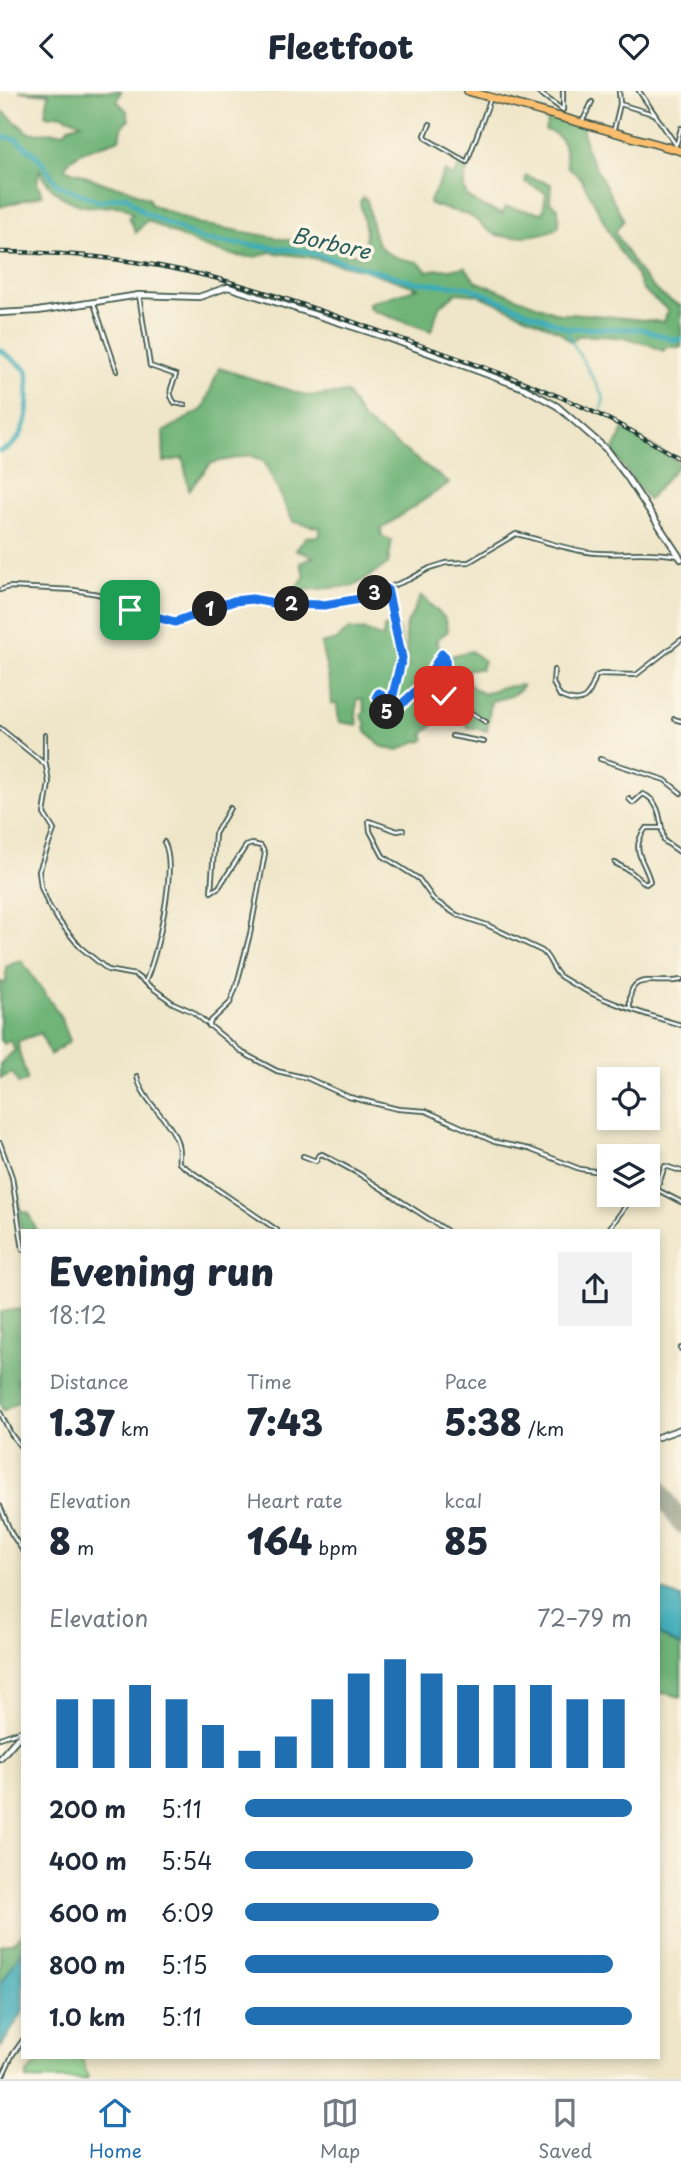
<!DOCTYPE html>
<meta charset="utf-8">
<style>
body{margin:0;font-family:"Playpen Sans",sans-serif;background:#f2f2f3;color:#1f2937;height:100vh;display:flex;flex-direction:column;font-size:26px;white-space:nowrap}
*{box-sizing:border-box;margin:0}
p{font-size:23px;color:#747a83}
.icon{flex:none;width:38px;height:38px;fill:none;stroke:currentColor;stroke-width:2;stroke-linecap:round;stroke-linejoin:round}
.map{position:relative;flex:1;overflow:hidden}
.panel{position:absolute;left:21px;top:1138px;width:639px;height:830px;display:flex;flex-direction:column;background:#fff;border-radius:0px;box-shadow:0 4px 10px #0003}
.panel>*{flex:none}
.fabs{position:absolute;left:597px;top:976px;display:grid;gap:14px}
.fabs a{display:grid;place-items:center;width:63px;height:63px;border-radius:0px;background:#fff;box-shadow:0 4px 10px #0003;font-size:35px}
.pin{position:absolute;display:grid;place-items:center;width:60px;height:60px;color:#fff;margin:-30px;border-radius:14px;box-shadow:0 4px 10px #0006}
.km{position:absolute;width:35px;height:35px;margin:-18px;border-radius:50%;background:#222;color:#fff;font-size:19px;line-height:35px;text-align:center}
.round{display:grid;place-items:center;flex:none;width:74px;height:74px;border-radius:0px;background:#f2f2f3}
.head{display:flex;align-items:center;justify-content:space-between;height:119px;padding:0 28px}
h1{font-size:38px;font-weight:800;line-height:52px}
.stats{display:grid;grid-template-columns:repeat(3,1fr);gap:10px;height:119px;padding:7px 28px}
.stats div{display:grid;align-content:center}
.stats b{font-size:35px;font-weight:800}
.stats small{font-size:19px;font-weight:400}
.stats p{font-size:19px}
.chart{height:196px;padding:14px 28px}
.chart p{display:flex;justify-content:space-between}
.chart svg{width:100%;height:126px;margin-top:7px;stroke:#1f6fb2;stroke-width:6}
ul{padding:0 28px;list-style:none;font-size:23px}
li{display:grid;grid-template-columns:112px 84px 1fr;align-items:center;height:52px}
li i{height:18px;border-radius:9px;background:#1f6fb2}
header{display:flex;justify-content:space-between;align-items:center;height:91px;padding:0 28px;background:#fff;font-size:32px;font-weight:800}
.tab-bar{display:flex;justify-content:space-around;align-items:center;height:98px;border-top:2px solid #e0e1e3;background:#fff;font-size:19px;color:#747a83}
.tab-bar a{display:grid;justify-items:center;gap:4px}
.tab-bar .active{color:#1f6fb2}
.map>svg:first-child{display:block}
</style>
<header><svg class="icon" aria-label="back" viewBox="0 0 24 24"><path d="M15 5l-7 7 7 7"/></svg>Fleetfoot<svg class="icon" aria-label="heart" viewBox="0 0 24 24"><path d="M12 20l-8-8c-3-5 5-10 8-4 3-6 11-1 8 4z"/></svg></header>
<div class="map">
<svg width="681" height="1988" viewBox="0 0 681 1988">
<rect width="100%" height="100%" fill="#fcf5e5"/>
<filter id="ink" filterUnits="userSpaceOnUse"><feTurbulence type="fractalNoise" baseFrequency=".0143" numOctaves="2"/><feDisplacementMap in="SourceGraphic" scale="14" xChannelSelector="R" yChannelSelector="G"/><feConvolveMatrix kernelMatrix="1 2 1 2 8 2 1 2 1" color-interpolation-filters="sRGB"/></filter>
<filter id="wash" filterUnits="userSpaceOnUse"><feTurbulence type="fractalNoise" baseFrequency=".00686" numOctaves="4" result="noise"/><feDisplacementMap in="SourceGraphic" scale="28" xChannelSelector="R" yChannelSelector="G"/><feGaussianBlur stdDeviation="1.57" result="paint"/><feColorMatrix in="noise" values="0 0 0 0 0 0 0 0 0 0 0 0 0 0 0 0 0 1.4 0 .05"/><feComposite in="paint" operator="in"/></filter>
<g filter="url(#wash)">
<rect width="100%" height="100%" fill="#efe6c9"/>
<polygon fill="#8ad28d" stroke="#548860" stroke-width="2" points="46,1965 81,1965 88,1988 27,1988 27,1983"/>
<g fill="#6fb478" stroke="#477856" stroke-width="2">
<path d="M19,0h102l-4,10 10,10 2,9 -6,5 -4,14c-20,9 -43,9 -55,29l45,17 17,3 23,11 1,5 50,20 127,23 37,10 2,-26 -6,-29 3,-5 4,3c9,38 3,56 51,62l9,9c13,-4 24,0 38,-4l10,14 84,33h26l79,8 4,-12 -25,-20 -7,-16 -17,-24 -38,-72 -14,-12c-1,-17 -2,-32 -22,-36l4,-13 33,9 5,26 37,68 -9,12c18,30 32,60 66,74v41h-14l-4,4c-27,-14 -54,-16 -85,-15l-7,6 -12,-11 -80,-36 -23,-2 -17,14 -8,24 -57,-20 -5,-4v-4l49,-15 -53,-18 -57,-13 -39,-5c-26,18 -97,-19 -122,-32l-11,13 -7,-16 4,-3c-11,-12 -22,-7 -36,-7 -25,0 -47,-14 -57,-37l-3,12 5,13 -42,12v-98l29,24 35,-1 5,-5 13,-4 -22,-9 -11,2 -4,-2 4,-20z"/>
<path d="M462,71l7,4c-16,35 8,37 33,48l3,-7 38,6 3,-20 -21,-11 1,-6 25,8 -1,18 8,6 1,18c-11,10 -54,14 -67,7 -8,-4 -13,-13 -22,-17 -13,-6 -28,-6 -41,-13l16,-32 8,6z"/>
<polygon points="219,277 307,305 347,302 363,329 449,392 381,438 382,446 392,449 388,473 354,495 293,500 305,485 300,472 314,466 296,459 306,446 320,445 320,437 293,431 264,370 251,364 211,372 189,399 183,367 164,371 163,341 203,318"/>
<polygon points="624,338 680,372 648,409 613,361"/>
<polygon points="421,505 444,526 448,540 436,549 448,579 452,577 450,565 471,560 484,570 481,578 469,578 465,585 471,595 483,603 502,596 522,594 522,597 511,605 491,610 487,640 467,636 466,630 449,611 432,622 433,633 423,644 425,648 421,651 417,650 397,660 381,655 366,640 365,637 367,635 361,624 365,620 362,608 357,608 356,626 358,634 339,631 337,613 332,613 331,598 321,553 337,549 349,538 361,540 363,539 383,547 384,536 392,534 398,538 405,572 403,578 408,577 405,537"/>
<polygon points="21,869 60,924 70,950 50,964 41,942 18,950 19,961 27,987 27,990 18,992 13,982 0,987 0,973 15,959 10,949 4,953 0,949 0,891 6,892 6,876"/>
<polygon points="15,1094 17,1095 21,1119 23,1122 27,1121 37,1139 23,1139 23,1155"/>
<polygon points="20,1218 23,1226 23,1288 17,1289 23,1308 3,1320 0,1312 0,1221"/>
<polygon points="658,1543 681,1555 681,1606 666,1602 658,1603"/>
<polygon points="23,1842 23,1857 0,1894 0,1855 13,1851"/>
</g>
<g fill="#3cacb8" stroke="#2e7476" stroke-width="2">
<polygon points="658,1498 681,1507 681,1555 658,1543"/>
<polygon points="23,1857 23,1921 0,1957 0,1894"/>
</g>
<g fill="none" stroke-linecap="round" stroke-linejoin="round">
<polyline stroke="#3cacb8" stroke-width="2" points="567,237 569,245 604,307 601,319"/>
<g stroke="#3cacb8" stroke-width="5">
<polyline points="0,45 16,48 38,66 58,94 99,110 126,105 143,121 203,149 305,160 415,191 468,196 567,237 642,238 674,249 681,248"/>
<path d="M0,259l27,20c2,25 5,73 -27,81"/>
</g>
<polyline stroke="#87927e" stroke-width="19" points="658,1397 681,1433"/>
</g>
</g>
<g filter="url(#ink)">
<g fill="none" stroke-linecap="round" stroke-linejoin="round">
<g stroke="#3e564a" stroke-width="6">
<g id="minor">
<polyline points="537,0 563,19"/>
<polyline points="639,0 676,54"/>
<polyline points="620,13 653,23"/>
<polyline points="563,18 563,0"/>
<polyline points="583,29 592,11"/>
<polyline points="430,33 425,44 427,48 467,71 490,9"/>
<polyline points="614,38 620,13 619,0"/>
<polyline points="677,52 681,37"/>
<path d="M139,204l11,71 26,9c-3,10 -10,17 -1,28l10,2"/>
<polyline points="94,213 117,280"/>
<path d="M386,498l16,69 -11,43 -3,1 -7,-8h-3c-2,8 4,15 11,18l6,-2 33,-31 11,-23 4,-2 2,3c3,27 -13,25 -15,43l3,2 13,-5 40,25"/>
<path d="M0,499l9,-3 65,3 24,4 32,16 45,12 59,-20 18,-3 27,4 45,2 36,-6 50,-20 20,-11 16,-5 23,-1 47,-28c28,6 52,17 81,19 29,2 51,-3 82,3"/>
<path d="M554,579l-1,13 7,13c23,11 29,2 36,-20l5,-2 35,1 45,-35"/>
<polyline points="674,628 681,630"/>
<polyline points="0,637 46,674"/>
<polyline points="45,644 45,669 49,692 44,723 54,739 39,780 41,796 48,813 58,829 80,856 108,879 135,884 173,912 193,921 243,962 277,980 307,987 349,1006 398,1018 426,1020 495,1051 529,1058 580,1078 609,1082"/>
<polyline points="452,645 484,651"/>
<polyline points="600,668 665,689 681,702"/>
<path d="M629,708l4,4 10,-9c19,8 17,30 21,47l17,12"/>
<path d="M403,739l-6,1 -28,-10 1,10 13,25 36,23 15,21 23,15 30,10 55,26c9,7 10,20 19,26 34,22 82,37 120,48"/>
<path d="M615,772l15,8 16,13 4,-3c-6,-22 -21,-31 -4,-53h15"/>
<path d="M145,891c12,-25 33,-116 19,-140"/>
<path d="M630,917c-3,-40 25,-22 51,-28"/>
<polyline points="209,935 211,930 230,912 237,893 250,843 265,762 261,755 252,753 246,755 219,796 211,801 215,743 230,717"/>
<path d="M137,985c5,26 36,45 41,69 2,6 0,12 1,18l98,67"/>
<polyline points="0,1052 12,1086 23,1159"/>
<polyline points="303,1065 316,1070 318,1065 322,1063 359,1083 446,1139"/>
<polyline points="648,1094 681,1111"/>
<polyline points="657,1098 665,1075 681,1080"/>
<polyline points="608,1139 634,1104"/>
<polyline points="681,1257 681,1258"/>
<polyline points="0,1321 11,1343 23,1359"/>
<polyline points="0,1415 11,1442 23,1460"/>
<polyline points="0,1647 23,1639"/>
<polyline points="1,1988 13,1963 23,1949"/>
</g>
</g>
<g stroke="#3e564a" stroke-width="8">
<g id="tertiary">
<polyline points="0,222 38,220 139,204 199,206 228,196 388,247 524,297 557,315 605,357 627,386 681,468"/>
<polyline points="658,1346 681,1338"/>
<polyline points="0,1667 23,1641"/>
</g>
</g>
<g stroke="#3e564a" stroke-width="10">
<polyline id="primary" points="468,0 681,60"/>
</g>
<use href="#minor" stroke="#fff" stroke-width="2.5"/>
<use href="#tertiary" stroke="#fff" stroke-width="4.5"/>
<use href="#primary" stroke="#fabe6e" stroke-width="7"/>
<g stroke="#1f3d34" stroke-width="4.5">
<path id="rail" d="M0,161c71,0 142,8 211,25 62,16 122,38 182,59 102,34 197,66 288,124"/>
</g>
<use href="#rail" stroke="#fcf5e5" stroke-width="2" stroke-dasharray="5" stroke-linecap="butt"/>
</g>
</g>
<g fill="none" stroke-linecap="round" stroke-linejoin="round" filter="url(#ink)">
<g stroke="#fff" stroke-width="14">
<polyline id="route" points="130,519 175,531 234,510 252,508 279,513 324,514 360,508 387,498 402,567 392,608 388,611 379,602 377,605 382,616 387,620 395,619 423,594 442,563 445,566 446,583 429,607 433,611 444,605"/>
</g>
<use href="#route" stroke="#1a73e8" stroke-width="9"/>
</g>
<g text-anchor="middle" stroke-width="7" stroke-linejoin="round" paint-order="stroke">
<g font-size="21" font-style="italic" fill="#285e5c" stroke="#fcf5e5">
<text transform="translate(331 153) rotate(13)" y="7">Borbore</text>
</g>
</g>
</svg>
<div class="fabs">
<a><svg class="icon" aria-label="locate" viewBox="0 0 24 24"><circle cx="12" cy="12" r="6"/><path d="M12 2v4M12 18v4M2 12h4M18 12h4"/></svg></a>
<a><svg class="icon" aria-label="layers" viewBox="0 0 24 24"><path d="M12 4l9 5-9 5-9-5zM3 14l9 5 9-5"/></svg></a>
</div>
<div class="pin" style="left:130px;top:519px;background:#1e9e55"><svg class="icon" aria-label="arrive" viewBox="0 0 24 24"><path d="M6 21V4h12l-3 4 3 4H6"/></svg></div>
<div class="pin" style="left:444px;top:605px;background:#d93025"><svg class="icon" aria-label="check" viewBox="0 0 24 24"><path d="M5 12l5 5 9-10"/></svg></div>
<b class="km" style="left:210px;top:518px">1</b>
<b class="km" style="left:292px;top:513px">2</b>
<b class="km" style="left:375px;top:502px">3</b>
<b class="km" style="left:387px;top:621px">5</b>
<section class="panel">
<div class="head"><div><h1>Evening run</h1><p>18:12</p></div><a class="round"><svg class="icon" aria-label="share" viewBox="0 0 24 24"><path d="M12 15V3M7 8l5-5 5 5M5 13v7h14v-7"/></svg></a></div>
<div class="stats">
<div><p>Distance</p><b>1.37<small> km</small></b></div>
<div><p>Time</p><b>7:43</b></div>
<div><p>Pace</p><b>5:38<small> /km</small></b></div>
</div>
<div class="stats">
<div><p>Elevation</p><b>8<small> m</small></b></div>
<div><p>Heart rate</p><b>164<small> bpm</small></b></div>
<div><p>kcal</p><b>85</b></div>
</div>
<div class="chart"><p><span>Elevation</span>72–79 m</p>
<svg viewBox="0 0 160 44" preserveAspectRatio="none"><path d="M5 44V20M15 44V20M25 44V15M35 44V20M45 44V29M55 44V38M65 44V33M75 44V20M85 44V11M95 44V6M105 44V11M115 44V15M125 44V15M135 44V15M145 44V20M155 44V20"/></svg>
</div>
<ul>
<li><b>200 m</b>5:11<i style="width:100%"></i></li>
<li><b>400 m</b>5:54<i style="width:59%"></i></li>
<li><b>600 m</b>6:09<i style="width:50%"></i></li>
<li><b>800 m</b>5:15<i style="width:95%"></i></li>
<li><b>1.0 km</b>5:11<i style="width:100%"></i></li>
</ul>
</section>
</div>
<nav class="tab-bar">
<a class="active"><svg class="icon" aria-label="home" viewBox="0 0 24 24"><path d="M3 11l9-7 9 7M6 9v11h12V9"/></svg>Home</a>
<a><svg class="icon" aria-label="map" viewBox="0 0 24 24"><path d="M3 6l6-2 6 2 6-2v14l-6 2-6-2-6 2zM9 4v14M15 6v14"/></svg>Map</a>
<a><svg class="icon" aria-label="saved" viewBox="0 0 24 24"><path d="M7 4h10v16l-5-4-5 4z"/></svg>Saved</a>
</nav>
